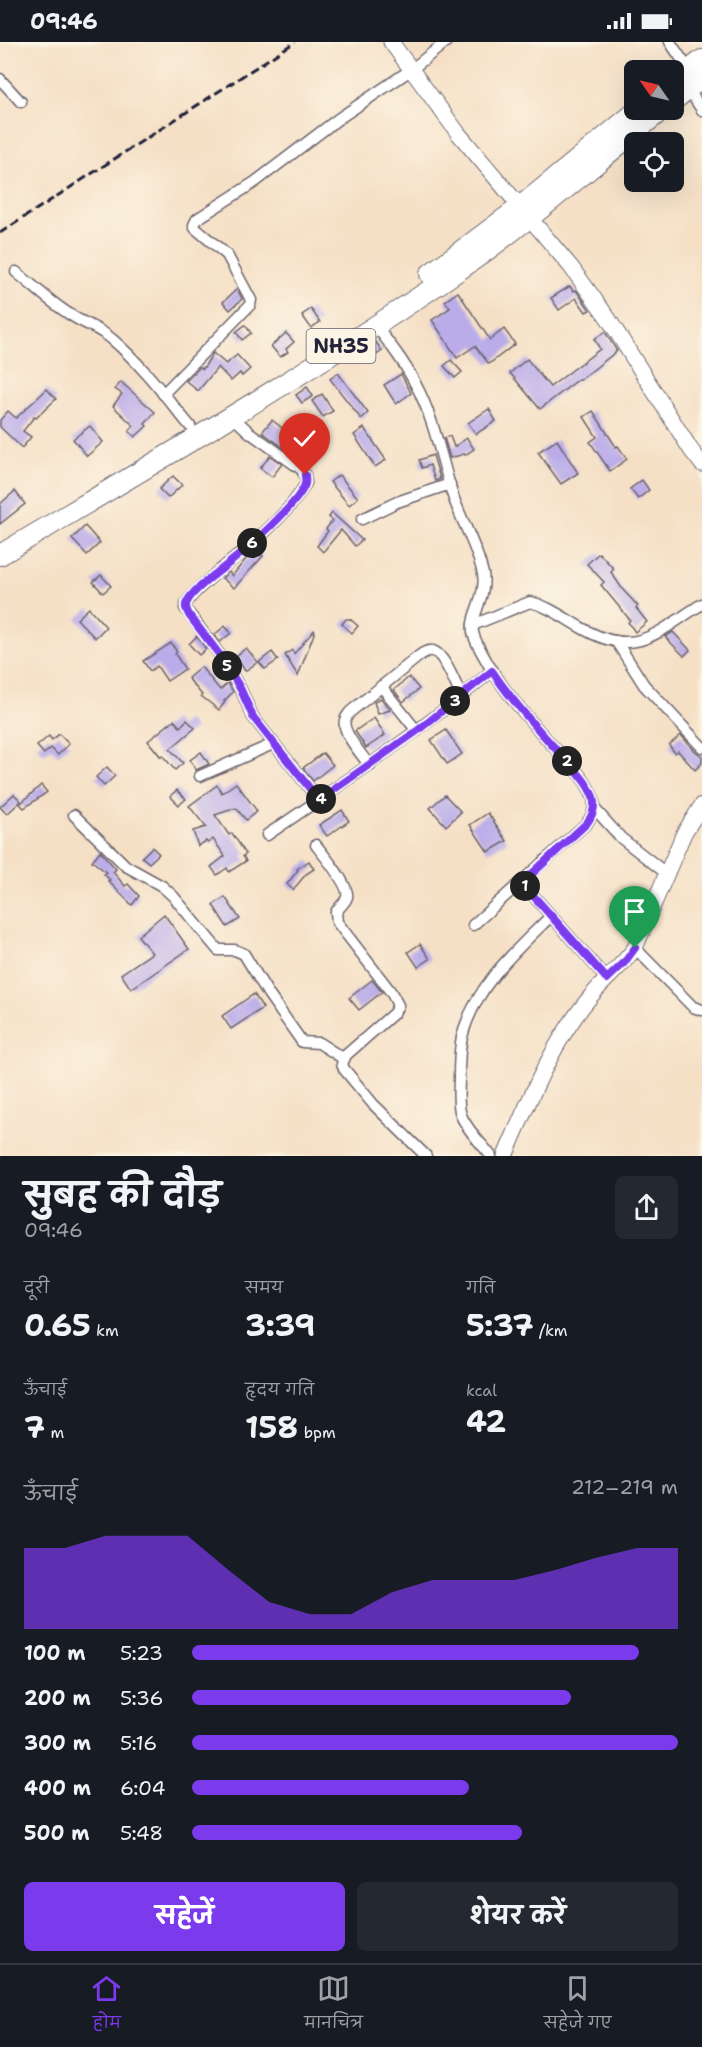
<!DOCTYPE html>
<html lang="hi">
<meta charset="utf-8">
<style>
body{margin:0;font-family:"Shantell Sans","Playpen Sans Deva",sans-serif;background:#242831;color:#f1f3f6;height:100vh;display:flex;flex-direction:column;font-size:22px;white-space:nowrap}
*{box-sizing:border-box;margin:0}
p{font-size:20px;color:#9ea1a6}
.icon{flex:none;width:33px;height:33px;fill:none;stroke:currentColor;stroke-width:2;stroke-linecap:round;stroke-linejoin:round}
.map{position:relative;height:1114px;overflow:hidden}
.sheet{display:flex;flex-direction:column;background:#171b24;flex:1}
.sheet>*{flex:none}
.needle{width:39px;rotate:304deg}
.tools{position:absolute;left:624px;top:18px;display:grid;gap:12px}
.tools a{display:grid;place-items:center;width:60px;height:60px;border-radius:9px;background:#171b24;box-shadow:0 6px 24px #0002;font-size:30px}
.pin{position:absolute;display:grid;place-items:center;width:51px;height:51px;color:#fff;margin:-62px -26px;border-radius:50% 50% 50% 0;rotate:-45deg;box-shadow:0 0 6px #0007}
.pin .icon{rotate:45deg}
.km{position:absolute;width:30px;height:30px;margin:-15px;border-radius:50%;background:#222;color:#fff;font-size:16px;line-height:30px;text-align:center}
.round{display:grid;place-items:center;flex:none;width:63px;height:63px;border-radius:9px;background:#242831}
.head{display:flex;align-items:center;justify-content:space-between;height:102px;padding:0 24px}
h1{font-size:33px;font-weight:700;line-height:45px}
.metrics{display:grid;grid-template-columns:repeat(3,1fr);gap:9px;height:102px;padding:6px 24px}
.metrics div{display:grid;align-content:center}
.metrics b{font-size:30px;font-weight:700}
.metrics small{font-size:16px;font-weight:400}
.metrics p{font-size:16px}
.chart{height:168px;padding:12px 24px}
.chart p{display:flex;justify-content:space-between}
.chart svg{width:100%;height:108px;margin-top:6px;fill:#7c3aed;opacity:.7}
.action{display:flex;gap:12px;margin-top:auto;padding:12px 24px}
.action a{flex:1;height:69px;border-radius:9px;background:#7c3aed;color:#fff;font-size:24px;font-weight:700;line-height:69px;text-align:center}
.action a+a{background:#242831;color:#f1f3f6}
ul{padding:0 24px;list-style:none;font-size:20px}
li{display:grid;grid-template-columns:96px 72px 1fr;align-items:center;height:45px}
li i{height:15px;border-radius:8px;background:#7c3aed}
.status{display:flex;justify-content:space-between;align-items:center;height:42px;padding:0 30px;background:#171b24;direction:ltr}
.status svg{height:16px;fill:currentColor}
.tab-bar{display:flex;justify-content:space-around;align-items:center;height:84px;border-top:2px solid #363941;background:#171b24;font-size:16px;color:#9ea1a6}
.tab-bar a{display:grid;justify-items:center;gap:3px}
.tab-bar .active{color:#7c3aed}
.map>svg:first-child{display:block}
</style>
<div class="status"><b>09:46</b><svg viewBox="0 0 49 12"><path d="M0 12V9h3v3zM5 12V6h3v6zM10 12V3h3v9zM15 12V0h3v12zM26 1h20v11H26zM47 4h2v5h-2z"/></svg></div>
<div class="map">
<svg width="702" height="1114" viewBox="0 0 702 1114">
<rect width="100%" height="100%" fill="#fcf5e5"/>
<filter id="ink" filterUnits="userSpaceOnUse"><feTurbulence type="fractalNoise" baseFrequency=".0167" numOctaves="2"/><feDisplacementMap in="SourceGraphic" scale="12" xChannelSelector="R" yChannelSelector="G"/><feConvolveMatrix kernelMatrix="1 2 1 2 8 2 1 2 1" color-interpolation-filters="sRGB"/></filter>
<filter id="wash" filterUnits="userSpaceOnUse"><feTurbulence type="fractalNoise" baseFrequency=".008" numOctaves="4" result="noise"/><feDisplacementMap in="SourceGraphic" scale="24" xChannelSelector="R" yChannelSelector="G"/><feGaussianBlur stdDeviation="1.35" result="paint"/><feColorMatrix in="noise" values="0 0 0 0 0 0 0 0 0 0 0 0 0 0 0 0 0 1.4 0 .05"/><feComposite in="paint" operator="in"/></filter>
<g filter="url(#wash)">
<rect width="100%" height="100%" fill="#f5e0c6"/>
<g id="blocks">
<g fill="#baace9">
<polygon points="570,244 573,249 576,248 590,268 586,270 576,256 559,268 551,256"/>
<polygon points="237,247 242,257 230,268 223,260"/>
<polygon points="458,250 490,298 504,287 515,302 489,322 475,304 457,316 432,278 450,266 445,259"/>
<polygon points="311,267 320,280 311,286 302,273"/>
<polygon points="245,283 251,291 242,298 236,290"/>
<polygon points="605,290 617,309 580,338 579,337 540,367 510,331 527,317 550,345 600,307 594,297"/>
<polygon points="286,291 294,300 286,307 288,310 280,315 271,304"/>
<polygon points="376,300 382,309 366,320 360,310"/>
<polygon points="213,311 226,322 237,313 250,327 242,334 240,331 231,339 218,325 198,349 186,339 200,325 203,327"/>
<polygon points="451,318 462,330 455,336 444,324"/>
<polygon points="338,331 368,371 361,377 330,337"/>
<polygon points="401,332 411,351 396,362 384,343"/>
<polygon points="121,340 155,370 145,382 147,384 135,395 129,389 134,384 113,364 122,352 115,347"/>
<polygon points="307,345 313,354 302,361 296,353"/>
<polygon points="47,347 56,357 36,376 34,375 23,389 31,395 22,406 0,385 0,378 8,369 16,376"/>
<polygon points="322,352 333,369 323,375 312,359"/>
<polygon points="489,367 496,379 476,392 468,381"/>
<polygon points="593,369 616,405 618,404 627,417 610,429 590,400 597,395 584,375"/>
<polygon points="272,378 291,393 297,385 319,403 305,421 262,390"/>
<polygon points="90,384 103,400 87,414 73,397"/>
<polygon points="364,386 386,418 375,425 354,393"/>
<polygon points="450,394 454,405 467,396 474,407 465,413 464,412 450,416 444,396"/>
<polygon points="557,398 578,431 561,442 538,410"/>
<polygon points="433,413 440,437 435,439 430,423 422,426 419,418"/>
<polygon points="270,414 282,422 272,435 260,426"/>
<polygon points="339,433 358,456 349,463 330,440"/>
<polygon points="173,434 182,443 168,456 159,447"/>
<polygon points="642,438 649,448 638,457 630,447"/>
<polygon points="15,449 25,462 0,482 0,462"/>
<polygon points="332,471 362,498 355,504 341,488 323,510 317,504 328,489 326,487 332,479 329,475"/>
<polygon points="85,484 100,501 87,513 72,497"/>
<polygon points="256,509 263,514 234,546 222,536 229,530 232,534 246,517"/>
<polygon points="599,511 614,527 611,530 623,548 638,564 636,566 647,580 635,590 628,580 630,578 601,543 604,540 587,522"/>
<polygon points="101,533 111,544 103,551 93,540"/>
<polygon points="89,566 106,585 95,596 77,577"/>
<polygon points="346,577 350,577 358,584 352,591 342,582"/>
<polygon points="225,584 231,591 220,600 214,593"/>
<polygon points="314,588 315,589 298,634 285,613 292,608 294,612"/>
<polygon points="673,590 690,608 684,614 665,595"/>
<polygon points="197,594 206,607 199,613 189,602"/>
<polygon points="171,601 177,610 175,612 185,627 167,639 157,624 150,629 143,619"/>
<polygon points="246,606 258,620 245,629 236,614"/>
<polygon points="272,610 278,618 265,627 259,620"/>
<polygon points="201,625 220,648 228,641 233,650 224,659 225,660 219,668 201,654 202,653 188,636"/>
<polygon points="409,635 419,647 403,660 394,648"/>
<polygon points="381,656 390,668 378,672 374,660"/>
<polygon points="374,676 385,693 366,706 355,689"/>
<polygon points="174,678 180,685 187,678 195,686 170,707 183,721 175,728 162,713 161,715 148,699"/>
<polygon points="446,688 462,712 447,722 431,698"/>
<polygon points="59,692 69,702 58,713 51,706 44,712 37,704 49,694 52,698"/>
<polygon points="681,693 694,708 702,714 702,721 695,728 678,709 675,711 669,703"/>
<polygon points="201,710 209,722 196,728 190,718"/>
<polygon points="323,711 333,723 313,739 303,726"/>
<polygon points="107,725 115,734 104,744 96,735"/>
<polygon points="236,741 257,769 246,778 236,766 215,773 229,793 232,791 246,812 243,814 246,819 229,830 227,826 217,833 211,825 225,814 213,797 208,801 206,799 198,804 193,789 206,785 189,764 217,743 222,751"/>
<polygon points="41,743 47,750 24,766 20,762"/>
<polygon points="177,748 186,757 179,763 170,754"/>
<polygon points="14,752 21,759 7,772 0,765"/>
<polygon points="445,753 461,770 446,784 430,766"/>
<polygon points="342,768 349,779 327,794 319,783"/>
<polygon points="488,771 507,799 488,810 470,783"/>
<polygon points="152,805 159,812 149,821 142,815"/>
<polygon points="100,809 116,827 113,830 125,844 128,842 139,854 132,863 108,839 110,838 104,832 106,830 92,819"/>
<polygon points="309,819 314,827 306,832 293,848 287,842 298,828 297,827"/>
<polygon points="225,855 240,877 227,885 213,863"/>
<polygon points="164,872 189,907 131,947 121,932 152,911 138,894"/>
<polygon points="420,902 430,917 418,925 408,910"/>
<polygon points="372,938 382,950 359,968 349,956"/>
<polygon points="254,952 263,966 231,987 222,974"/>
</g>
</g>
</g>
<g filter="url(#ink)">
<use href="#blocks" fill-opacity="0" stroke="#6c646c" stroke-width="1.5"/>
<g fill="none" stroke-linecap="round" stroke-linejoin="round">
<g stroke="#6c646c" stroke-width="13">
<g id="street">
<polyline points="670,0 689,28"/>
<polyline points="0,37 21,60"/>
<polyline points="688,47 702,68"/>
<path d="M16,230c19,15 37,33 58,45 15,9 25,11 39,23 29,25 53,57 77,86"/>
<path d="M375,283c15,19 30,38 41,60 18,34 25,72 36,108 9,28 25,53 31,81 4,22 -13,41 -10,58 1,7 6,15 9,21 18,34 43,62 69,91 14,15 35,33 42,54 3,9 0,17 -6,25l-114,102"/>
<polyline points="163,352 244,269 250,263 251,258 227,213 195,186 194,183 197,177 255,140 338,77 412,27 446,0"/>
<path d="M232,374l17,16 52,37 4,6 1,8c-11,21 -31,39 -48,56 -14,13 -72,54 -73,69l40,54 16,28 12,27 66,83"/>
<polyline points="362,477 397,460 450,442"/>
<path d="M473,583l57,-23c18,4 34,16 50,25 56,33 75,6 122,-23"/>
<polyline points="616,599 644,643 702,705"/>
<polyline points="381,644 417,689"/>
<path d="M370,724c-7,-10 -29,-34 -25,-46 1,-3 3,-5 5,-8l69,-56c4,-3 9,-6 14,-5 11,3 23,34 28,45"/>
<polyline points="200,734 273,702"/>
<polyline points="594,766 621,796 667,832"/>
<polyline points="74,773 126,824 162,844 173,854 218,908 235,908 244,912 269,953 302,1000 319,1001 344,1017"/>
<path d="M267,793c77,-52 153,-104 225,-164"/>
<path d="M316,803c7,9 34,41 31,52 -1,5 -8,10 -11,15l1,10 54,70 7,13 -4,8 -48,42 -4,9 2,5 29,35 53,52"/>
<polyline points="522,841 607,937"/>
<polyline points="635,906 693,965 702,968"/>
<path d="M491,1114c-10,-13 -24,-26 -30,-41 -4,-11 -2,-25 -2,-37 0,-13 0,-27 3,-41 13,-51 53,-86 89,-121"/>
</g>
</g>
<g stroke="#6c646c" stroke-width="17">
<g id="secondary">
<polyline points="391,0 458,91 571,225 608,276 691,408 702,422"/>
<path d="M505,1114c24,-55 47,-114 86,-160 14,-17 31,-30 44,-48l49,-115 18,-28"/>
</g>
</g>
<g stroke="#6c646c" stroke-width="22">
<g id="highway">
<polyline points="674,40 702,18"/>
<polyline points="674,58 702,36"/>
<polyline points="430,232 520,165 638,68"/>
<path d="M0,513c154,-92 311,-183 459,-285 71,-49 136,-107 203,-160"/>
</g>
</g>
<use href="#street" stroke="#fff" stroke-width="10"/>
<use href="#secondary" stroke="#fff" stroke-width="15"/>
<use href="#highway" stroke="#fff" stroke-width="20"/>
<polyline stroke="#22223b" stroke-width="3" stroke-dasharray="9 4.5" stroke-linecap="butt" points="0,191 295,0"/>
</g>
</g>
<g fill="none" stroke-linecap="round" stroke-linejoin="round" filter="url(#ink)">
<g stroke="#fff" stroke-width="12">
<path id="route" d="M305,433c0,3 1,6 0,9 -5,18 -61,68 -77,80 -12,10 -35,25 -41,38 -3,5 0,8 2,13l36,47 16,28 12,27 66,83 98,-69 75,-60c18,27 39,51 61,75 13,15 33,32 40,51 3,10 0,18 -6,26l-65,60 85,96 17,-16 11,-15"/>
</g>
<use href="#route" stroke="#7c3aed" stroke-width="8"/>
</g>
<g text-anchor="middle" stroke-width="4.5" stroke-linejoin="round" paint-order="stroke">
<rect fill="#fcf5e5" stroke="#63616e" stroke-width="1.5" x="306.5" y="287" width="69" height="34" rx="4.5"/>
<g font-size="20" font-weight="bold" fill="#22223b">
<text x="341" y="311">NH35</text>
</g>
</g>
</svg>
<div class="tools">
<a><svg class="needle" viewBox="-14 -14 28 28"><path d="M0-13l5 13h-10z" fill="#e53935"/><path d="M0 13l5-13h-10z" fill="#9ea1a6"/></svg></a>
<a><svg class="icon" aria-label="locate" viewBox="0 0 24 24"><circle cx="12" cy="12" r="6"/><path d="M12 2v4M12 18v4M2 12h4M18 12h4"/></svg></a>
</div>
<div class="pin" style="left:635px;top:906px;background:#1e9e55"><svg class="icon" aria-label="arrive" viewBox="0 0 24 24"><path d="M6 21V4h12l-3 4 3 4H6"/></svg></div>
<div class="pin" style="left:305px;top:433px;background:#d93025"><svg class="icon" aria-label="check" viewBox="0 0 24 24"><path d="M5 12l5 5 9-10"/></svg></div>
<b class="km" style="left:525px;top:844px">1</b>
<b class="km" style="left:567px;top:719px">2</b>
<b class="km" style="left:455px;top:659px">3</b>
<b class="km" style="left:321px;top:757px">4</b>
<b class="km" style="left:227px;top:624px">5</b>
<b class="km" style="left:252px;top:501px">6</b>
</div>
<section class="sheet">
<div class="head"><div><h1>सुबह की दौड़</h1><p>09:46</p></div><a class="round"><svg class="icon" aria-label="share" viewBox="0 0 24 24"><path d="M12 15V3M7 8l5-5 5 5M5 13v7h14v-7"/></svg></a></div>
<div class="metrics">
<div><p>दूरी</p><b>0.65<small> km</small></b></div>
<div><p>समय</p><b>3:39</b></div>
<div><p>गति</p><b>5:37<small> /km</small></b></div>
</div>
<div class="metrics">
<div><p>ऊँचाई</p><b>7<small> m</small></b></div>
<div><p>हृदय गति</p><b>158<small> bpm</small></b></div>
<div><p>kcal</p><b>42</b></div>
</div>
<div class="chart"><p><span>ऊँचाई</span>212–219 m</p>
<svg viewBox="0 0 160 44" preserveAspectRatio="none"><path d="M0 44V11L10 11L20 6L30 6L40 6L50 20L60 33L70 38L80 38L90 29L100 24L110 24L120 24L130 20L140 15L150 11L160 11V44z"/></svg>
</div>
<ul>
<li><b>100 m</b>5:23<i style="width:92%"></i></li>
<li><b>200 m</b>5:36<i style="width:78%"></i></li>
<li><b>300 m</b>5:16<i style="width:100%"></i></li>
<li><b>400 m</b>6:04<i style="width:57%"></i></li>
<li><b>500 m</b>5:48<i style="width:68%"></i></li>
</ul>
<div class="action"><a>सहेजें</a><a>शेयर करें</a></div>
</section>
<nav class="tab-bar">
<a class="active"><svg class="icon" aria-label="home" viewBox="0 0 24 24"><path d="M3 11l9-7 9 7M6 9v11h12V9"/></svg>होम</a>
<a><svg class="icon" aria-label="map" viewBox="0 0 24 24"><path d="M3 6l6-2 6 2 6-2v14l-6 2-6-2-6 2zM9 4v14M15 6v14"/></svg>मानचित्र</a>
<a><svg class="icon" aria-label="saved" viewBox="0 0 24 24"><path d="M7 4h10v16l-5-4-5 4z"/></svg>सहेजे गए</a>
</nav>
